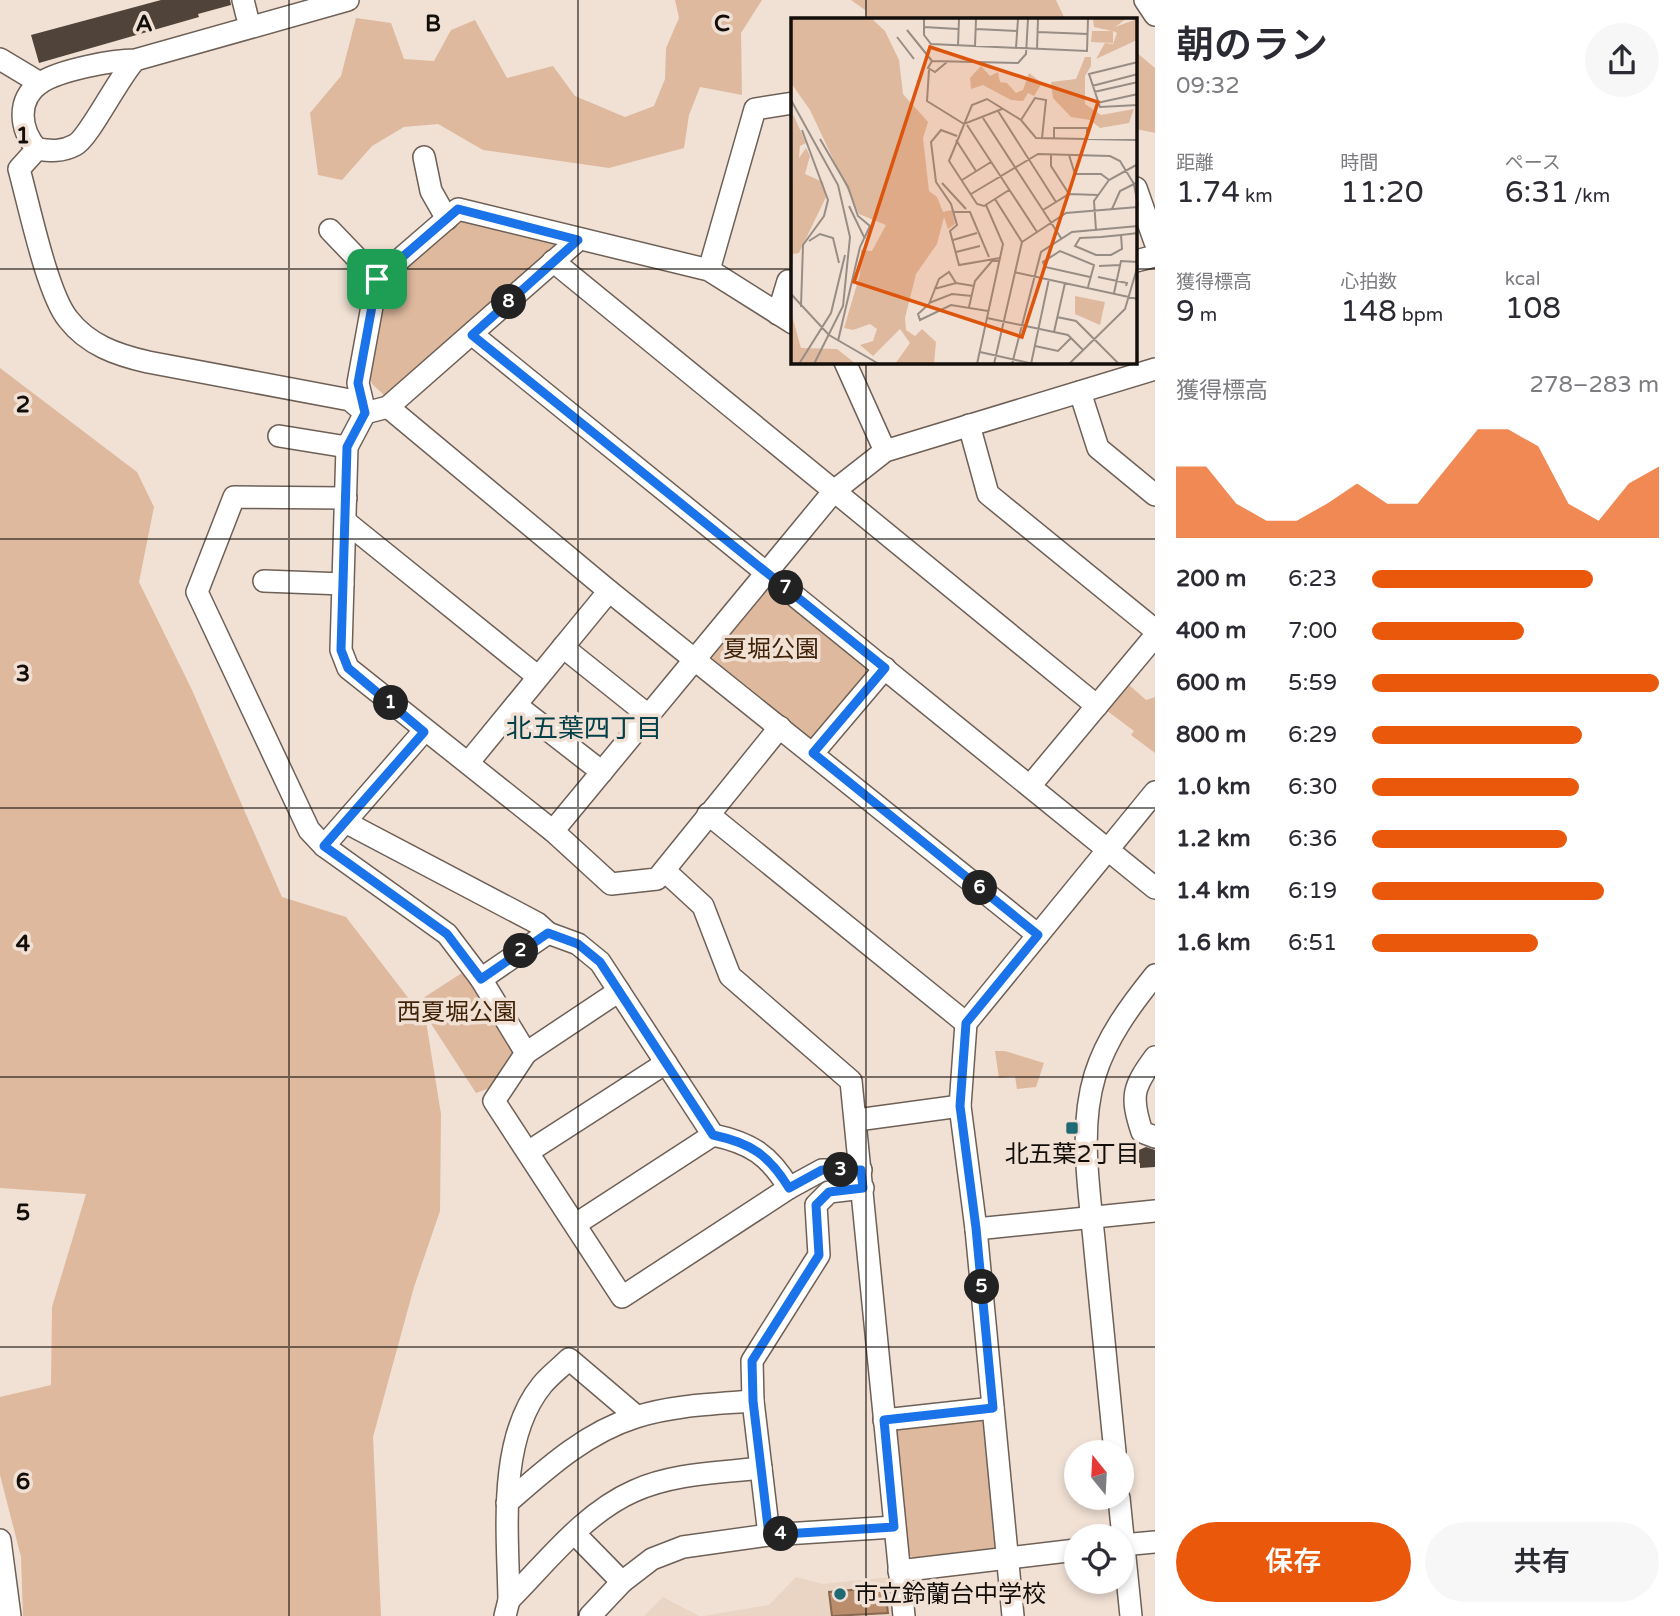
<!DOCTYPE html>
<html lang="ja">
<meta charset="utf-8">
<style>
body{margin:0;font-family:"Varela Round","Noto Sans JP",sans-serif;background:#f7f7f7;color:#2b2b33;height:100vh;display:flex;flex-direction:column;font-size:26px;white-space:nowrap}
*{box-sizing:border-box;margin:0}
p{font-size:23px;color:#7c7c81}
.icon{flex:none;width:38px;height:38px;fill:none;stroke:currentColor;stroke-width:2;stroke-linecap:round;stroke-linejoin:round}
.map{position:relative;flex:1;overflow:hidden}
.panel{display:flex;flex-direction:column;background:#fff;width:525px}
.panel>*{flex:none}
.needle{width:46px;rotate:342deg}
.fabs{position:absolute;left:1064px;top:1440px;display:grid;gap:14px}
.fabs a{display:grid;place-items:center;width:70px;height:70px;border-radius:50%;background:#fff;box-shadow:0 4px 10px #0003;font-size:35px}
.pin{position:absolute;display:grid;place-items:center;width:60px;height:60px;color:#fff;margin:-30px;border-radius:14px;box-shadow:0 4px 10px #0006}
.km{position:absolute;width:35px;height:35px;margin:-18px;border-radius:50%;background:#222;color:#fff;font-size:19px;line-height:35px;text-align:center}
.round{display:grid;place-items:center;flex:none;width:74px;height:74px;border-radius:37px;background:#f7f7f7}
.summary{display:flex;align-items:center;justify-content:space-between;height:119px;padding:0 21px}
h1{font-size:38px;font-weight:600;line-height:52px}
.figures{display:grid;grid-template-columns:repeat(3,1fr);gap:10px;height:119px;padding:7px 21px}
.figures div{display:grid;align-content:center}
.figures b{font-size:30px;font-weight:600}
.figures small{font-size:19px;font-weight:400}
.figures p{font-size:19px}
.chart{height:196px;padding:14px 21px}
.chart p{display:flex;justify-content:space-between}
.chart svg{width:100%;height:126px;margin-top:7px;fill:#ea580c;opacity:.7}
.primary-button{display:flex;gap:14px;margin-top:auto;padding:14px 21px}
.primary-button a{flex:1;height:80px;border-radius:42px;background:#ea580c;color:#fff;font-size:28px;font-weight:600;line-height:80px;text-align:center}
.primary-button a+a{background:#f7f7f7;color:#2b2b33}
ul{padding:0 21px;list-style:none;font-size:23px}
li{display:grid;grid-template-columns:112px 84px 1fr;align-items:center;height:52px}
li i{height:18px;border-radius:9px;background:#ea580c}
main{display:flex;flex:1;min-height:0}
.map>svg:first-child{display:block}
</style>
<main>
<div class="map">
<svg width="1155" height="1616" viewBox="0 0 1155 1616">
<rect width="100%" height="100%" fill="#f1e1d5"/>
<g fill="#ead4c3">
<polygon points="796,1577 823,1584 891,1577 904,1616 704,1616 769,1605"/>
<polygon points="663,1597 699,1616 644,1616"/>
</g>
<g fill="#deb99e">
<polygon points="675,0 762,0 741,33 742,95 700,87 689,115 684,148 609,168 483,150 438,124 404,127 372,146 342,180 318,175 310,113 341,76 356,18 391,23 404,59 434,61 451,30 475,20 507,78 553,66 575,96 625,117 654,106 665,79 666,48 679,18"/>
<polygon points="851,0 1056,0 1065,19 866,19 865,10"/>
<polygon points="1136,52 1155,68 1155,133 1136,129"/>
<polygon points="463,213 555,238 558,252 397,395 384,395 372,384 368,375 382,284"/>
<polygon points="0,368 137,472 154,507 139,582 192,690 282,897 346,917 426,1021 441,1114 440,1211 414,1287 373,1437 381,1616 23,1616 21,1557 0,1475 0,1397 51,1385 52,1307 86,1194 0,1188"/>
<polygon points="771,588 865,668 868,679 810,741 713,662 711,651 758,589"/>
<polygon points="1128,684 1146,700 1155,697 1155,753 1131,735 1134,731 1106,710"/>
<polygon points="465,971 513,1050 514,1062 493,1087 476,1093 417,1002"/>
<polygon points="995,1051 1005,1051 1044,1063 1036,1087 1017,1089 1015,1076 999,1078"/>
<polygon points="977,1415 986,1423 997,1544 989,1553 916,1560 907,1553 894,1431 901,1424"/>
</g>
<polygon fill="#ba8e6d" stroke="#88684f" stroke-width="2" points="885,1587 888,1613 832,1616 829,1592"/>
<g fill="#50443a">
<polygon points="161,0 230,0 231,5 198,14 199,17 39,63 31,35"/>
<polygon points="1146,1147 1155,1150 1155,1167 1140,1168 1140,1163 1135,1163 1134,1152"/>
</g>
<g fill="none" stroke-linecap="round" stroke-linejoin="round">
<g stroke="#6e6056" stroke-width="24">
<g id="minor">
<polyline points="243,0 247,16"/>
<polyline points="1145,0 1155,15"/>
<polyline points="0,59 40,83"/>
<path d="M135,60c-17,18 -46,78 -60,85 -13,7 -24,6 -38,4 -17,-19 -21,-49 3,-66 20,-13 72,-23 95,-23l213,-60"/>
<path d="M37,149l-18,20c10,36 28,124 49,150 20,26 49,36 80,43l202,38 15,13 23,-6 190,-167"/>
<polyline points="424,157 431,191 447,219"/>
<polyline points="1136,188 1155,242"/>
<polyline points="330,230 377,279"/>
<polyline points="553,261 1097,706"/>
<polyline points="1136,261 1155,256"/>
<polyline points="709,270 755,109 793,103"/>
<polyline points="778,314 788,281"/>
<polyline points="473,335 1155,888"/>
<polyline points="845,362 885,451"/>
<polyline points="1080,392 1098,448 1155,495"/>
<polyline points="388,407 609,591 1038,935"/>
<polyline points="969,425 988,494 1155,630"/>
<polyline points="279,436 347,447"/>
<polyline points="346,498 234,497 197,592 309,830 324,846 447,934 481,979 526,1053 494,1101 622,1297 789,1188 822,1170 861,1170"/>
<polyline points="346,522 537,676"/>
<polyline points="264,581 343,584"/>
<polyline points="563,647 648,715"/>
<polyline points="516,705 602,772"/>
<polyline points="780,727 657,879 611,884 553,831 348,668 341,650 347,447 365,413 358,383 377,279 458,209 709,270 793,323"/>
<polyline points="813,753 885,668"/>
<polyline points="468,763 609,591"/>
<polyline points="1030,786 1155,636"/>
<polyline points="708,814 966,1023"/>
<polyline points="347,823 537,923 548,933"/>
<polyline points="553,831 834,491 885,451 1155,369"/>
<polyline points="324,846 424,731"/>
<polyline points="665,871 703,906 730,976 851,1081 904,1616"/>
<path d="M481,979l67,-46 30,11 22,18 113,173c38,8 56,20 76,53"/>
<polyline points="526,1053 619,991"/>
<path d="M1155,1057c-22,30 -25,39 -13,75l13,5"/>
<polyline points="857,1120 960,1106"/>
<polyline points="528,1152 666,1063"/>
<polyline points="576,1224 713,1135"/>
<polyline points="976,1229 1155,1211"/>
<polyline points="884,1420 993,1408"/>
<path d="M1115,1452c-7,-67 -13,-134 -20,-202 -5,-56 -17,-119 0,-175 12,-38 35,-69 60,-100"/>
<polyline points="1119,1498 1131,1616"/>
<path d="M507,1503c39,-34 78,-70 129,-86 37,-12 79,-13 117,-16"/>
<polyline points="575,1534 622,1582"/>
<polyline points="769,1535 753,1401 752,1361 819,1255 816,1205 829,1192 863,1188"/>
<polyline points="0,1540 10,1616"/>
<polyline points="1122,1545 1155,1542"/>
<polyline points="899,1571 1076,1550"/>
<path d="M509,1600c38,-38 75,-87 125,-109 39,-18 85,-18 127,-23"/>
<path d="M505,1616l4,-16c-1,-65 -12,-160 33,-215 7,-9 18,-17 27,-26l67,57"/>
<polyline points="590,1616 622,1582 652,1559 683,1547 769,1535 894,1527"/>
<polyline points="1013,1616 976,1229 960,1106 966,1023 1155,792"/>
</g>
</g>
<use href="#minor" stroke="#fff" stroke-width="21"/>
</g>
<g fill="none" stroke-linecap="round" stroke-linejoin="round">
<g stroke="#fff" stroke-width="14">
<path id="route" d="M458,209l120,31 -106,95 413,333 -72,85 225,182 -72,88 -6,83 16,122 17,180 -109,12 10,107 -125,8 -16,-134 -1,-40 67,-106 -3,-50 13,-13 34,-4 -2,-18h-39l-33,18c-20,-33 -38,-45 -76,-53l-113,-173 -22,-18 -30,-11 -67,46 -34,-45 -123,-88 100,-114 -76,-64 -7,-18 6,-203 18,-34 -7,-30 19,-104z"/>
</g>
<use href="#route" stroke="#1a73e8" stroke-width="9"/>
</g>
<path fill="none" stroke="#130e0a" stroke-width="2" stroke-opacity="0.55" d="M289,0v1616M578,0v1616M866,0v19M0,269h793M1136,269h19M866,362v1254M0,539h1155M0,808h1155M0,1077h1155M0,1347h1155"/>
<g fill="#206a74" stroke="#f1e1d5" stroke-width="2.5">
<rect x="1065" y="1121" width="14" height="14" rx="3.5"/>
<circle cx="840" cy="1594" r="7"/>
</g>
<g text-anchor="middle" stroke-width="7" stroke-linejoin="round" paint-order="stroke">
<g font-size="24" fill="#412308" stroke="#f1e1d5">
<text x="771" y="657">夏堀公園</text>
<text x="457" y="1020">西夏堀公園</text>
</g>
<g font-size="24" fill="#130e0a" stroke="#f1e1d5">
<text x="1072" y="1162">北五葉2丁目</text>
<text x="854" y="1602" text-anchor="start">市立鈴蘭台中学校</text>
</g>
<g font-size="26" fill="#004048" stroke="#f1e1d5">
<text x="584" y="737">北五葉四丁目</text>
</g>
</g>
<g transform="translate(791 18)">
<rect width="346" height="346" fill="#f1e1d5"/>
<path d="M0,1h81l13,12 14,29 4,34 25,28 -5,16 6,53 8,6 6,15 9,-2 3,14 -7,5 -4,-12 -7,27 -21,30 -11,44 1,12 9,6 7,-7 14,13 -2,22h-39l15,-21 -10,-14 -27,27 -13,-11 13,-4 4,-12 -7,-5 -17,6 -9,-2 16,-54 1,-24 11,1 14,-26 -27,-11 -49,-104 -19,-27zM302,1h33l-11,8 22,-8v21l-41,19 9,-16 8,1 4,-11 -4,-2v12l-22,-1 1,-11h20l-18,-4zM294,39h6v9l-6,10v28l16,11 33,-6 -5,14 -29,5 -10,-8 -19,-3 -18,-19 -2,-16 25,-3zM190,48l9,10 8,-4 2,10 7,1 9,10 7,-3 6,-17 13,10 -8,13 -6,-3 -5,8 -12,-1 -28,-15 -12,4 -1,-11zM2,96l13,29 -6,3 -1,12 7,-10 4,8 -5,18 18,8 3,15 -27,56 -6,1 -2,27zM284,278l30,6 -5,23 -25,-11zM0,294l10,36 36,1 19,15h-65z" fill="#deb99e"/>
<path fill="none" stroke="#988d84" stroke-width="2" d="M133,1v16l7,9 156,7 1,-32M133,9l34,2M185,11l41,2M116,12l25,31M247,14l50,2M106,19l17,22M167,27l1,-26M184,28l1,-27M225,30l2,-29M246,31l1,-30M156,44l-12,10 -7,-4 4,-7 86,2 8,-9 2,-35M347,44l-49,12 11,33 38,-2M138,52l-2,31 37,23 38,-15M301,68l46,-12M303,74l44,-10M0,82l47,85 12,52 -7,69 -29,58M306,85l41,-9M207,93l58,91M192,100l78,120M230,102l14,-22 11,2 -4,38M176,107l70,107M166,118l-16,-6 -10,12 5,40 15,22 6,21 -7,6 9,34 41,-7M263,120v-10h33v11M29,121l28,48 10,29 12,10 -10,21 -22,94M165,122l20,31M260,137v11l18,28M278,137l6,19h26l8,6M171,162l29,-18M151,165l24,26M218,172l-25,16 -7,-2 -28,-43 23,-56 15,-6 34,21 15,18 102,2M180,176l67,-40 72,2 10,5 14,23 4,22M204,181l27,43M58,188l16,33M321,191l8,-18 18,-9M252,192l26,-16 29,1M163,194h16l19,45M305,212l-2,-29 15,-21 29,-16M330,217l1,14 -11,6h-15l-21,-9 5,-8 21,-1 20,-2 17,-2M162,222l24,-7M18,223l11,-7 13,4 6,25M165,234l24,-6M308,248l21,-1M223,254l124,27M307,259l29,6 -1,3M165,265l-7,-11 -10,7 -10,25 -11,10 2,6 31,-15 37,6M297,269l6,-22 -34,-14 -17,11 2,5 45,10M143,271l22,-6 18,3M323,275l7,-32 17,1M0,276l38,41 50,29M138,285l23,-9 20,2M10,289l2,-62 21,-29 4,-16 -26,-70M178,289l6,-26 17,-20h8M266,299l19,4 43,43M196,300l81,17 15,15M263,314l11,-49M244,328l23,5 13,-13M189,334l54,12M8,346l32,-51 14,-58M186,346l26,-120 -17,-39M203,346l28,-122 44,-29 72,-6M221,346l29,-112 31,-20 66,-6M240,346l18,-85M278,346l56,-55 13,-44"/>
<path fill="#dd550c" fill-opacity="0.15" stroke="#dd550c" stroke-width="3.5" d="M139,29l168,55 -76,235 -168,-55z"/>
<rect width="346" height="346" fill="none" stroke="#130e0a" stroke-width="3.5"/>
</g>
<g font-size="23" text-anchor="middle" font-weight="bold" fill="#130e0a" stroke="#f1e1d5" stroke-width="7" stroke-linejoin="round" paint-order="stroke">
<text x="144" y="31">A</text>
<text x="433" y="31">B</text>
<text x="722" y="31">C</text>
<text x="23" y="143">1</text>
<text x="23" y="412">2</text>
<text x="23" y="681">3</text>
<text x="23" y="951">4</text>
<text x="23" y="1220">5</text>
<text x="23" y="1489">6</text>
</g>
</svg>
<div class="fabs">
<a><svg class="needle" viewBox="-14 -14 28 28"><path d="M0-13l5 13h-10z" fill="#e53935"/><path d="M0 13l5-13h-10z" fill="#7c7c81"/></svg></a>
<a><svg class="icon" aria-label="locate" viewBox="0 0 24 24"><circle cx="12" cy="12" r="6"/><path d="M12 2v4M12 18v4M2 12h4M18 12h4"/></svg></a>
</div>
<div class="pin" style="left:377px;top:279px;background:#1e9e55"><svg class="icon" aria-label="arrive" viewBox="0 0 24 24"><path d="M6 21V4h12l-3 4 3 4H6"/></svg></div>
<b class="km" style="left:391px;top:703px">1</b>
<b class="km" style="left:521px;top:951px">2</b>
<b class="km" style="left:841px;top:1170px">3</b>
<b class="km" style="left:781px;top:1534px">4</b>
<b class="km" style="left:982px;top:1287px">5</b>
<b class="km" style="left:980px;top:888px">6</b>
<b class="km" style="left:786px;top:588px">7</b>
<b class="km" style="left:509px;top:302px">8</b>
</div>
<section class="panel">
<div class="summary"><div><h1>朝のラン</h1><p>09:32</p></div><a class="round"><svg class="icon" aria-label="share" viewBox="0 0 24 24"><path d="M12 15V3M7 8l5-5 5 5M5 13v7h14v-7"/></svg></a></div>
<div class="figures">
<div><p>距離</p><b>1.74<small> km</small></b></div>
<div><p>時間</p><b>11:20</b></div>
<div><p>ペース</p><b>6:31<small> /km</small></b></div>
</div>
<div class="figures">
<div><p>獲得標高</p><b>9<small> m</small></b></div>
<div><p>心拍数</p><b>148<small> bpm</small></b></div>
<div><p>kcal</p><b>108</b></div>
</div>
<div class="chart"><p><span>獲得標高</span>278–283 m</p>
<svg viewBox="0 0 160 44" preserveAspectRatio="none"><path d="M0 44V19L10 19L20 32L30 38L40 38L50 32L60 25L70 32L80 32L90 19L100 6L110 6L120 12L130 32L140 38L150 25L160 19V44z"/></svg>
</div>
<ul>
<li><b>200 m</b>6:23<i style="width:77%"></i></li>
<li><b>400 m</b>7:00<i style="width:53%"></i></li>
<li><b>600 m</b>5:59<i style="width:100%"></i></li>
<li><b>800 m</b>6:29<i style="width:73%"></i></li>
<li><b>1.0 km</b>6:30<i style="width:72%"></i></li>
<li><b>1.2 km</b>6:36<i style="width:68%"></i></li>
<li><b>1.4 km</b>6:19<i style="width:81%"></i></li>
<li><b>1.6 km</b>6:51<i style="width:58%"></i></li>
</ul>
<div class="primary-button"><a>保存</a><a>共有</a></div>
</section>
</main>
